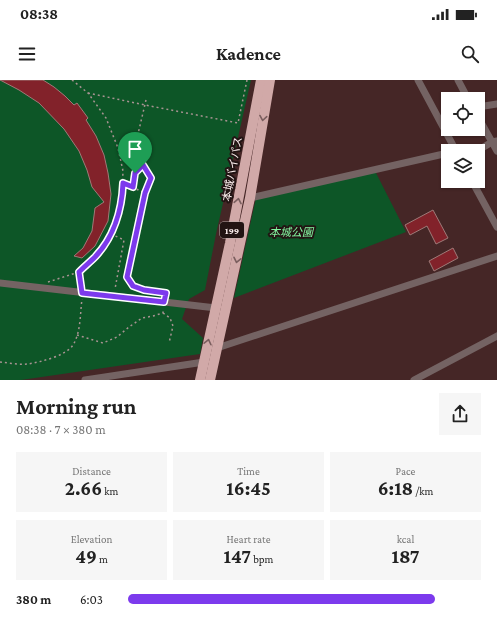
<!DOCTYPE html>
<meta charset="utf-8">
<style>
body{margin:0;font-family:"Crimson Pro","Noto Sans JP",serif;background:#f6f6f6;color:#222;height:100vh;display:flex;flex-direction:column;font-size:15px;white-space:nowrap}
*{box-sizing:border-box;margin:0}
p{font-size:13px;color:#767676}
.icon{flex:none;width:22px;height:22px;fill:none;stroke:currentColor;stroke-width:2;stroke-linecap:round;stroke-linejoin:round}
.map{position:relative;height:300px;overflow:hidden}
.side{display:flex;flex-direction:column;background:#fff;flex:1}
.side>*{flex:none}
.fabs{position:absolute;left:441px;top:12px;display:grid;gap:8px}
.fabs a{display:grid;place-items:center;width:44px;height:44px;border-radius:0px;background:#fff;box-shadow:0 1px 3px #0004;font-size:20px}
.pin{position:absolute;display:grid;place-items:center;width:34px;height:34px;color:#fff;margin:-41px -17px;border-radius:50% 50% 50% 0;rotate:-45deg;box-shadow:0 0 4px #0007}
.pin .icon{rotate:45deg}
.round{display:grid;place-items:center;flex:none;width:42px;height:42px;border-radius:0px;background:#f6f6f6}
.overview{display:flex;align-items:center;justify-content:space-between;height:68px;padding:0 16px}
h1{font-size:22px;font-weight:700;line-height:30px}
.metrics{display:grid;grid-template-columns:repeat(3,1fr);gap:6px;height:68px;padding:4px 16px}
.metrics div{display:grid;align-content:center;border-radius:0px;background:#f6f6f6;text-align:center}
.metrics b{font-size:20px;font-weight:700}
.metrics small{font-size:11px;font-weight:400}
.metrics p{font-size:11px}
ul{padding:0 16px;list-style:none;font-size:13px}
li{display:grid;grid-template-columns:64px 48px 1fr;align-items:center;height:30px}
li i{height:10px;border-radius:5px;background:#7c3aed}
.status{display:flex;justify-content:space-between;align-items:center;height:28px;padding:0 20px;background:#fff;direction:ltr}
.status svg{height:11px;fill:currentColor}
header{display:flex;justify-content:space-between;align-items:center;height:52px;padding:0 16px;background:#fff;font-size:18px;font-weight:700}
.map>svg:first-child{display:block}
</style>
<div class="status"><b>08:38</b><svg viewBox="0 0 49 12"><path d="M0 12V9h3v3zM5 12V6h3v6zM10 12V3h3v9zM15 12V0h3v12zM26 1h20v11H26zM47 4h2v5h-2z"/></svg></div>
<header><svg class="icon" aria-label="menu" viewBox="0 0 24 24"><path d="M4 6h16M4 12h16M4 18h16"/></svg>Kadence<svg class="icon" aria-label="search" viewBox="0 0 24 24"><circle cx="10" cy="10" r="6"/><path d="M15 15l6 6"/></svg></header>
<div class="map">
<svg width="497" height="300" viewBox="0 0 497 300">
<rect width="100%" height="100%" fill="#452626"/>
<g fill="#0d5627">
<polygon points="0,0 251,0 216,154 205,210 189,219 182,239 203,258 200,274 21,300 0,300"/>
<polygon points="373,87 406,152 234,218 256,118"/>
</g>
<g fill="#82222a" stroke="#9f7a78">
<polygon points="0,0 43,0 54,7 65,16 74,25 77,23 88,38 86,40 96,56 104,75 108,93 111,114 108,141 95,166 82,178 74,176 83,168 92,151 95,128 104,122 92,107 87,90 79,71 64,49 39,23 19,10"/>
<polygon points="433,130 448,158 436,164 427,146 410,155 405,145"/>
<polygon points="453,168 458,178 434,191 429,181"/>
</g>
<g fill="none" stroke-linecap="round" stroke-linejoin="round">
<g stroke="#a89392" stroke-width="1.5" stroke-dasharray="2 3" stroke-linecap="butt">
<polyline points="72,0 88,13 106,38 118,68 123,91 122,115 117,140 108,159 96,177 79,192 81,206"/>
<polyline points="88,13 145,25 238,43 247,0"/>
<polyline points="146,20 134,71 151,98 145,113 127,197 133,206 144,210 166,213 165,216"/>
<polyline points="123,103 145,113"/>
<polyline points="133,107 135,93 143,85"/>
<polyline points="111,154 124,160 115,209"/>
<polyline points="48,202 79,192"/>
<polyline points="163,233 170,238 173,246 169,263"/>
<polyline points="77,255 103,263 117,257 129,247 142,238 153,236 163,233 163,229"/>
<path d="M0,282c9,1 19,3 28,2 12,-2 38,-8 45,-19 8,-13 7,-31 9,-46"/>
</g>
<g stroke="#746363" stroke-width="7">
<polyline points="418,0 456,71"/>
<polyline points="458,0 468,19"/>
<polyline points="478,27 497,24"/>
<polyline points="478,37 497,71"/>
<polyline points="477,71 492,62 497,61"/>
<polyline points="472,101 497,147"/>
<polyline points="250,118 448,73"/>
<polyline points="0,203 216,228"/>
<polyline points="217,268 497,176"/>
<polyline points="85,300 204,282"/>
<polyline points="414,300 497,256"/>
</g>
<g stroke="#d1a9a8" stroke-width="10">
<polyline points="200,300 230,163 261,0"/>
<polyline points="210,300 250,118 270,0"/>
</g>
</g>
<defs><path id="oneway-chevron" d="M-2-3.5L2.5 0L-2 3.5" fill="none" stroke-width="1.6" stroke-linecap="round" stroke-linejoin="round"/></defs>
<g stroke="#7a5e5e">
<use href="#oneway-chevron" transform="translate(263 38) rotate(99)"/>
<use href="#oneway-chevron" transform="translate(238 121) rotate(-79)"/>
<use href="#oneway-chevron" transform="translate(237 180) rotate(102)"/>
<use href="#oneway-chevron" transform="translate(208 262) rotate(-77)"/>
</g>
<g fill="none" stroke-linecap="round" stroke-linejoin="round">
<g stroke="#fff" stroke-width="8">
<path id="route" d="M143,85l8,13 -6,15 -18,84 6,9 11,4 22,3 -2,9 -82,-9 -3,-21c5,-5 11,-10 16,-15 19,-20 27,-48 28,-74l10,4 2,-14z"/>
</g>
<use href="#route" stroke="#7c3aed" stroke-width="5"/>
</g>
<g text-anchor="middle" stroke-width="4" stroke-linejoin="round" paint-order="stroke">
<rect fill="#221413" stroke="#bbadac" stroke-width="1" x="220" y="142" width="24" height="16" rx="3"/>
<g font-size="10" font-weight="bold" fill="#fcefee">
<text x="232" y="154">199</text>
</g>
<g font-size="11" fill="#fcefee" stroke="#221413">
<text transform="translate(232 89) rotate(-79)" y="4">本城バイパス</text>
</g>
<g font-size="11" font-style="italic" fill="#83f6a0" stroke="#221413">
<text x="291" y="156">本城公園</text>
</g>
</g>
</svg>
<div class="fabs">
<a><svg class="icon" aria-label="locate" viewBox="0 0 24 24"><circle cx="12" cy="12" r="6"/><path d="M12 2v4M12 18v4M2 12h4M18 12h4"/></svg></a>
<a><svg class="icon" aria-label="layers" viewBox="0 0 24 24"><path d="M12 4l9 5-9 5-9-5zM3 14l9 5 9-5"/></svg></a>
</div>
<div class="pin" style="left:135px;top:93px;background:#1e9e55"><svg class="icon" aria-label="arrive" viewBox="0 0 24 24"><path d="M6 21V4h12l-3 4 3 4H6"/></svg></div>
</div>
<section class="side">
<div class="overview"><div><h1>Morning run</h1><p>08:38 · 7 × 380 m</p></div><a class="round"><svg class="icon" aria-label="share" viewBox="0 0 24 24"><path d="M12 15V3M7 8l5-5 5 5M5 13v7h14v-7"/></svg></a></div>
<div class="metrics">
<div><p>Distance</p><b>2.66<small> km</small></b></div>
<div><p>Time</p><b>16:45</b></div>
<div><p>Pace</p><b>6:18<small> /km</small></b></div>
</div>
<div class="metrics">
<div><p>Elevation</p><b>49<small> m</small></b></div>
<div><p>Heart rate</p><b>147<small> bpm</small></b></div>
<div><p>kcal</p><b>187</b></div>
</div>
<ul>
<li><b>380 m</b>6:03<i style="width:87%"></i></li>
</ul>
</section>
